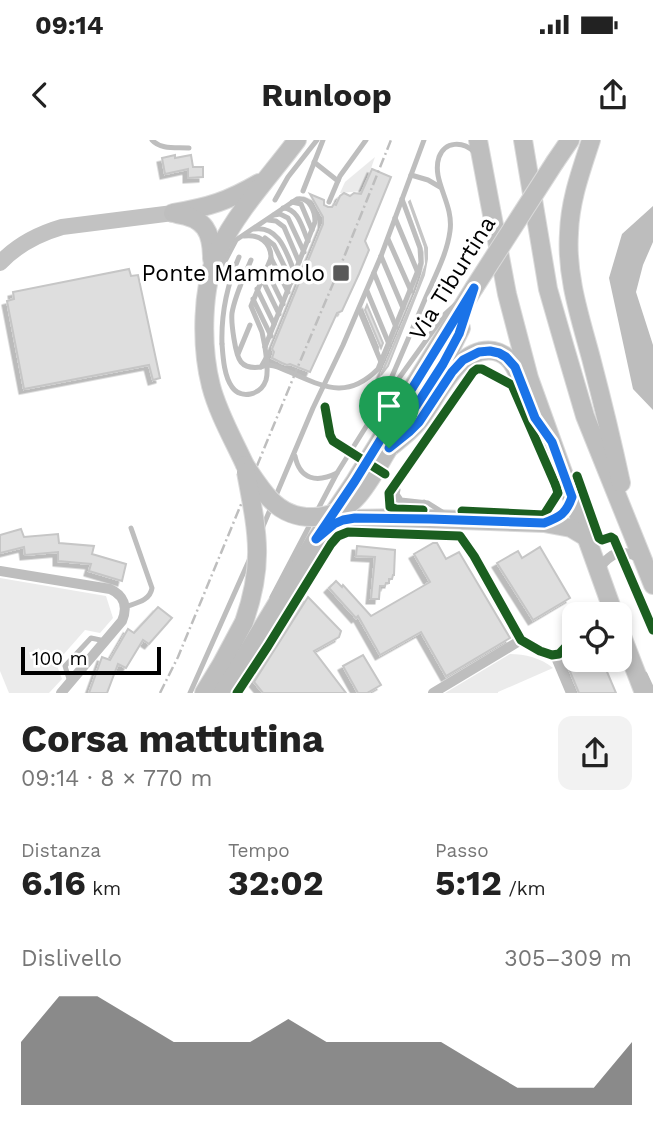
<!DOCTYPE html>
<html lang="it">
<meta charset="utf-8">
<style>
body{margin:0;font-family:"Work Sans",sans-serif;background:#f2f2f2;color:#222;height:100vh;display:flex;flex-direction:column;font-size:26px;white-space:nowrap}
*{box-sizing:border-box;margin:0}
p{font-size:23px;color:#767676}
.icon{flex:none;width:38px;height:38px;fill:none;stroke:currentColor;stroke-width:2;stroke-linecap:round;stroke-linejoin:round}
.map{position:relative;height:553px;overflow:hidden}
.sheet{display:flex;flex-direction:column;background:#fff;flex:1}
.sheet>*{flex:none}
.buttons{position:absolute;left:562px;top:462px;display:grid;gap:14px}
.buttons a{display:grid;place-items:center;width:70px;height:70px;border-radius:14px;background:#fff;box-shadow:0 4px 10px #0003;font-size:35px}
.scale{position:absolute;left:21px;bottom:18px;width:140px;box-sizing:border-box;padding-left:7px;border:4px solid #000;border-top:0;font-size:19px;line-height:24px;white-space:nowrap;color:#000;-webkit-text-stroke:5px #fff;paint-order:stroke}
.pin{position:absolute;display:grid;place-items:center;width:60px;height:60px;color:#fff;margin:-72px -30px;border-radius:50% 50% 50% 0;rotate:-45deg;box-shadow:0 0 7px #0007}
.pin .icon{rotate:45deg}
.round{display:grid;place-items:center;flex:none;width:74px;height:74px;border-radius:14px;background:#f2f2f2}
.overview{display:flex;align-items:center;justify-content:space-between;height:119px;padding:0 21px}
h1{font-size:38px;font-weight:700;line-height:52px}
.stats{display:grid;grid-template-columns:repeat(3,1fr);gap:10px;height:119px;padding:7px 21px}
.stats div{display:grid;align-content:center}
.stats b{font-size:35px;font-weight:700}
.stats small{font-size:19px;font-weight:400}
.stats p{font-size:19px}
.chart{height:196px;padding:14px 21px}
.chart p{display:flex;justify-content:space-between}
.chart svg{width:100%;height:126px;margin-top:7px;fill:#595959;opacity:.7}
.status{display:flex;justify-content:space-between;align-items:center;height:49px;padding:0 35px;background:#fff;direction:ltr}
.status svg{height:19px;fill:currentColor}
header{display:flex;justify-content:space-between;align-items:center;height:91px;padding:0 21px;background:#fff;font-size:32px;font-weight:700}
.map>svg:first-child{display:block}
</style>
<div class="status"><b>09:14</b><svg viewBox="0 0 49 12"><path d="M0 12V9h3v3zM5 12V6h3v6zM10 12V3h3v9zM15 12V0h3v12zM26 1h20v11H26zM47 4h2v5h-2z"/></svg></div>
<header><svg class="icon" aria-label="back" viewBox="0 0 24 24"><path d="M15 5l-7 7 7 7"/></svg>Runloop<svg class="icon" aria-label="share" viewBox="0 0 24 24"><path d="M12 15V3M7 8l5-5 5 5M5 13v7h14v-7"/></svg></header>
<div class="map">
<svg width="653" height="553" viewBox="0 0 653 553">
<defs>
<filter id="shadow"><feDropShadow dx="-4.5" dy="4.5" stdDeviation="0" flood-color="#0004"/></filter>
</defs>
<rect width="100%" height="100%" fill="#fff"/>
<g fill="#ebebeb">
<polygon points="375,17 363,51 340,53 345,42"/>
<polygon points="0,438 106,456 113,478 100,493 85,490 56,523 62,539 49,553 9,553 0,531"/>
<path d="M510,514c15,0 31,4 43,14l-55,24v1h-53z"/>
</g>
<polygon fill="#bdbdbd" points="653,66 653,102 643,125 636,152 653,205 653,270 633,249 609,138 622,94"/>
<g fill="#dedede" stroke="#c6c6c6" stroke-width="2" filter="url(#shadow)">
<polygon points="175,15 175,18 191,15 193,27 203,27 203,37 188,38 188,29 165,34 162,18"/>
<polygon points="372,29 391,37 365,101 369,110 359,134 342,171 337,173 310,232 290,224 287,225 282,223 272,218 274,212 272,209 323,84 323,77 310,54 324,60 324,65 328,67 332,67 334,64 336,65 340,56 344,53 350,56 354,53 361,54"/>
<polygon points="410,61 427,108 427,119 424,135 388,226 381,235 416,153 426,124 425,107 409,62"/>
<polygon points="129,129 131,136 138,135 160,238 153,240 149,225 24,249 7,161 14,159 13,152"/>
<polygon points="367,165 383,203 381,208 365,170"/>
<polygon points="21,389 24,397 58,394 59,403 94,406 92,414 126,424 122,441 89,431 91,424 58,421 58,412 25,415 24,407 0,413 0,395"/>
<polygon points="433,403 437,403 446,419 459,412 510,498 446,536 421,492 380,515 358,476 356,478 329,448 336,441 342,447 343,445 371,476 430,442 414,414"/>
<polygon points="357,406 395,410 394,435 393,435 392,439 389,439 389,443 386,443 385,446 380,446 379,459 371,459 375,417 356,416"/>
<polygon points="540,407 570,458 533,480 497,423 518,411 522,418"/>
<polygon points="308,457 341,491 339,497 314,511 346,553 263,553 254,542"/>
<polygon points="158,467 172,478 149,504 143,500 126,528 118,524 107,553 89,553 102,517 110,520 128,489 134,493"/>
<polygon points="363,515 381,545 367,553 358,553 343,526"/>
<polygon points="572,520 602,520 616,553 579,553 566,522"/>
</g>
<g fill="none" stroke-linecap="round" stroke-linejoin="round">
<g stroke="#dbdbdb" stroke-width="20">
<g id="primary">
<polyline points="478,0 507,154 529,238 614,474"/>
<polyline points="523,0 548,149 565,208 585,276 653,445"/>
<path d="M591,0c-10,31 -21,60 -22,93 -3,43 11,84 22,125 11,42 21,83 30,125"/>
<polyline points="555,22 570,0"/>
<path d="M173,73c36,-6 55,-12 86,-30"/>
<path d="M177,74c28,4 35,18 35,45"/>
<polyline points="429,246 443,224 461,188"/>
<path d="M389,308c10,-8 21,-16 29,-26 19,-23 39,-77 76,-71 16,3 22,17 27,31"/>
<path d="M245,325c-12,-26 -27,-52 -34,-79 -10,-39 -10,-100 8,-137 19,-39 52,-74 78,-109"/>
<polyline points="324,392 334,384 347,379 408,378 544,383 571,388 586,397"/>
<polyline points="620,491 644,553"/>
<polyline points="204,553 221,525 244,482"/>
<polyline points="223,553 316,399 355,341 474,148"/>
</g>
</g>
<g stroke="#bebebe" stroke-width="5">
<path d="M152,0c9,10 24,7 37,8"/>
<polyline points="314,22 338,41"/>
<polyline points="411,35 428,40 440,47"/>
<polyline points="303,51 323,0"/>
<polyline points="275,60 288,37 317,0"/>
<polyline points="292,62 301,64 312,90"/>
<polyline points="329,62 340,36 366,0"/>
<path d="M283,68c16,1 19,20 25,33"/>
<polyline points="274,75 280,74 288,78 304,112"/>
<polyline points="395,78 418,133"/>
<polyline points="268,80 276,81 284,87 299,122"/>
<path d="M254,89c26,-4 33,26 41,44"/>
<path d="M244,96c15,-2 27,6 27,22l-20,48 11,26 3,15"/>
<polyline points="265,98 274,105 292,142"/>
<polyline points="388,99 411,151"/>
<polyline points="381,116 403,168"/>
<polyline points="271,118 288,152"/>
<path d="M251,120c-7,17 -16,35 -19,53 -1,9 3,42 9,49 5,6 13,6 20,5l8,-14"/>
<polyline points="266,129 283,164"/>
<polyline points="374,133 396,187"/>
<polyline points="262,139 279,174"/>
<path d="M217,140l6,-15 13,-25 61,-41c13,-2 18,12 18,23l-50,125"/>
<polyline points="257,149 274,184"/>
<polyline points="367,151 389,204"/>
<polyline points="253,159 271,196"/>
<polyline points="359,169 381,222"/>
<path d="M222,204c-1,-31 5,-59 17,-87"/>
<polyline points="238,214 250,185"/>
<path d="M261,227c10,-4 17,0 26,4 36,15 59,30 91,-2l43,-106 -1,-15 -18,-49"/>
<path d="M383,257c15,-34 29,-67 43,-100 9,-21 21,-43 24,-66 4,-28 -19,-50 -11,-74 6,-16 24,-16 35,-5"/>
<path d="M295,316c5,24 22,27 42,17"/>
<polyline points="398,350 397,354 401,360 428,363 447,375"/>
<polyline points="396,355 398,364 417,365 424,362"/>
<polyline points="261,391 313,268 343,205 381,116 424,0"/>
<polyline points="272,457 337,333 379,266 445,174 456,164"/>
<path d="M125,467c11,-4 25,-6 27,-19l-21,-60"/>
<polyline points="645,534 653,551"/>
<polyline points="70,542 65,526 91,498 105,501"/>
<polyline points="190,553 251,416"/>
</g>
<g stroke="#bebebe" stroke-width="10">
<path d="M598,429c15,-18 22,-20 44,-11"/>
<path d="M0,431l110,18c14,6 18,18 12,32l-61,72"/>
<polyline points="596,474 609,461"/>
<polyline points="555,515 571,553"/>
<polyline points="237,553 268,506 331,404 338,396 348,392 460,396 474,416 521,500 540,511 552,515 559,514 574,498"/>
<polyline points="433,553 521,500"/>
</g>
<path stroke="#c2c2c2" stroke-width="16" d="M0,123c17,-18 38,-29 62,-36l111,-14"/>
<use href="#primary" stroke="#bebebe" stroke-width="18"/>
<polyline stroke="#bebebe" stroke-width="2.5" stroke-dasharray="10 3.5 2 3.5" stroke-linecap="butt" points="160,553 178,517 299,224 338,132 391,0"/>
<g stroke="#dbdbdb" stroke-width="20" stroke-linecap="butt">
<g id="primary-bridge">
<polyline points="474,148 555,22"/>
<path d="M245,325c8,12 16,25 26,35 23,24 63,22 85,-2 13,-14 23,-34 33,-50"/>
<path d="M244,482c21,-60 13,-91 2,-150"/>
</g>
</g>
<path stroke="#bebebe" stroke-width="5" d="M222,204c1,13 2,32 10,43 9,13 29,8 34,-7 3,-10 0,-23 -1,-33"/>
<use href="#primary-bridge" stroke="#bebebe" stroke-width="18"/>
<g stroke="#fff" stroke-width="13">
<g id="cycleway">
<polyline points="325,267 330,295 333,301 385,334"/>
<polyline points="577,336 599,398 602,400 611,397 614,399 653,490"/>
<polyline points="423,370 396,369 390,367 389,353 473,232 477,229 482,229 512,245 556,346 558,345"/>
<polyline points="462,371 544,375 558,353 556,346"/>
<polyline points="237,553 268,506 331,404 338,396 348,392 460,396 474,416 521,500 540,511 552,515 559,514 574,498"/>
</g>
</g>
<use href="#cycleway" stroke="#1b5e20" stroke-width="9"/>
</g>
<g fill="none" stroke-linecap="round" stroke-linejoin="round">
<g stroke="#fff" stroke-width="14">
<path id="route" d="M474,148l-15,46 -16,30 -54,84 20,-16 10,-10 33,-50 11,-12 16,-8 11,-1 9,2 7,4 9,10 20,51 17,24 20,55c-6,17 -12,20 -28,26l-114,-4 -75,-1 -12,2 -9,4 -18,15 39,-58z"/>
</g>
<use href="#route" stroke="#1a73e8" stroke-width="9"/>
</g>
<rect fill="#595959" stroke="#fff" stroke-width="2.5" x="332" y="124" width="18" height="18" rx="3.5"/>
<g text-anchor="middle" stroke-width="7" stroke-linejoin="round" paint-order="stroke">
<g font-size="23" fill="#000" stroke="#fff" text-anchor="end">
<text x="325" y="141">Ponte Mammolo</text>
</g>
<g font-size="23" fill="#000" stroke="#fff">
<text transform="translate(452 138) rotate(-58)" y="8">Via Tiburtina</text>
</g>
</g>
</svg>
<div class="buttons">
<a><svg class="icon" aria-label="locate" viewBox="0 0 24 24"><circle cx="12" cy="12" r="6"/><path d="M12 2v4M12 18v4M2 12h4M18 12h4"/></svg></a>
</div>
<div class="scale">100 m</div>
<div class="pin" style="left:389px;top:308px;background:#1e9e55"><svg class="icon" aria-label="arrive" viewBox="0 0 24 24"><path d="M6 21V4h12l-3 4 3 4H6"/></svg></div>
</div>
<section class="sheet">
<div class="overview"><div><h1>Corsa mattutina</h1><p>09:14 · 8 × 770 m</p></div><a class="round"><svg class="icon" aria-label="share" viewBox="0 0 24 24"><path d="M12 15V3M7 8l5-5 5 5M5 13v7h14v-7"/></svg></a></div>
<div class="stats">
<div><p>Distanza</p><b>6.16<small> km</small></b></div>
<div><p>Tempo</p><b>32:02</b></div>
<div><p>Passo</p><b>5:12<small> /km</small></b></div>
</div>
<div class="chart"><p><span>Dislivello</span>305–309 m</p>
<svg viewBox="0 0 160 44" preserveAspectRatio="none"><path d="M0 44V22L10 6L20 6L30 14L40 22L50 22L60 22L70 14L80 22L90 22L100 22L110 22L120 30L130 38L140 38L150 38L160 22V44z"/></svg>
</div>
</section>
